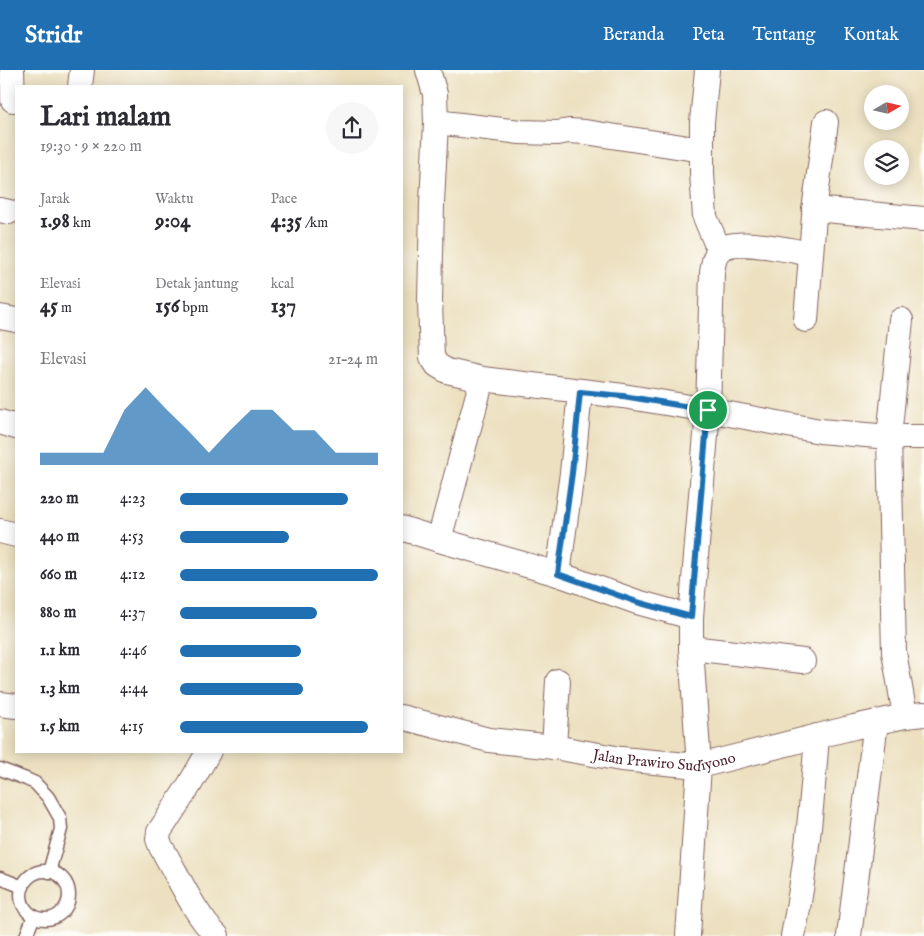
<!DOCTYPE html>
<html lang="id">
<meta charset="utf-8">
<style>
body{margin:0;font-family:"IM FELL English",serif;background:#f7f7f7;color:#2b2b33;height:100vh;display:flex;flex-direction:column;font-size:19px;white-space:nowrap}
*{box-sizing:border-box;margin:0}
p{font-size:16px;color:#7c7c81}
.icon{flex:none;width:28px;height:28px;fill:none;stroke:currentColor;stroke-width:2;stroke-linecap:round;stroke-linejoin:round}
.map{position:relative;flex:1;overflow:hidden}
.details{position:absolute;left:15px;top:15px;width:388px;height:668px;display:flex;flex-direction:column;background:#fff;border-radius:0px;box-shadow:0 2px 12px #0003}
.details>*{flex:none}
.needle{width:32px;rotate:81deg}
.tools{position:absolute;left:864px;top:15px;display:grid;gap:10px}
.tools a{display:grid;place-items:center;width:45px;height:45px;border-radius:50%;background:#fff;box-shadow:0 2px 12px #0003;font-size:25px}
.pin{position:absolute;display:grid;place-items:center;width:42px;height:42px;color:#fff;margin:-21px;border:2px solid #fff;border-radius:50%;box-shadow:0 1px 5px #0007}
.round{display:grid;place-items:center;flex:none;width:52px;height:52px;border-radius:26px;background:#f7f7f7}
.headline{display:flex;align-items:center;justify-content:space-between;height:85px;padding:0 25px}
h1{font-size:28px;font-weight:700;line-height:38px}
.stats{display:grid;grid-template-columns:repeat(3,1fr);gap:8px;height:85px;padding:5px 25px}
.stats div{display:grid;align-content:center}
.stats b{font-size:21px;font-weight:700}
.stats small{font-size:14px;font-weight:400}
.stats p{font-size:14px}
.chart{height:140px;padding:10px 25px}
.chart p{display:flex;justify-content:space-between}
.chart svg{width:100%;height:90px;margin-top:5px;fill:#1f6fb2;opacity:.7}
ul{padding:0 25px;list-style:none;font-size:16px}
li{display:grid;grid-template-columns:80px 60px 1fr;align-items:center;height:38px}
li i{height:12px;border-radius:6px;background:#1f6fb2}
header{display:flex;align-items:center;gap:30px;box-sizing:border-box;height:70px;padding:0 25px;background:#1f6fb2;color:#fff}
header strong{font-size:24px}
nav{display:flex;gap:28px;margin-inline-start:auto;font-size:18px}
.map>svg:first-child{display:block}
</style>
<header>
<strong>Stridr</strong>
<nav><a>Beranda</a><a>Peta</a><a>Tentang</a><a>Kontak</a></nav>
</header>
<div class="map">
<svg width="924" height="866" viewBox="0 0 924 866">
<rect width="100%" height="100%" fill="#fdfcf7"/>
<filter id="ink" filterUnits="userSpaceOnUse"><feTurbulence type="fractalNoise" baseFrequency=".02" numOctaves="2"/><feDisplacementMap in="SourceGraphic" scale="10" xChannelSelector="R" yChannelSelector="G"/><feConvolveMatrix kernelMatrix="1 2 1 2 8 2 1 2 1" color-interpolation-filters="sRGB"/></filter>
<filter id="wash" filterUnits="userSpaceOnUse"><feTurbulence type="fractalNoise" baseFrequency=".0096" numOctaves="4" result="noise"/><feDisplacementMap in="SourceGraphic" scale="20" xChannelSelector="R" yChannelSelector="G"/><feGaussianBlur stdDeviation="1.12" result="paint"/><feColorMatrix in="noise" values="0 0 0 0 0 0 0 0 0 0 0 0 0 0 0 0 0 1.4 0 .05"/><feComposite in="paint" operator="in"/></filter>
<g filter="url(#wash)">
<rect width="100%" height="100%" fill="#ece0c0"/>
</g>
<g filter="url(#ink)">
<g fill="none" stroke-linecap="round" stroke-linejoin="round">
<g stroke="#83635f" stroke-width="15">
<g id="lane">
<polyline points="0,699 26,709 35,713 48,727 60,748 61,759 49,802"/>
<circle cx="45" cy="825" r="24"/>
<polyline points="0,808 23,817"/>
<polyline points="26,866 34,846"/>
</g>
</g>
<g stroke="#83635f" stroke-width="26">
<g id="street">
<polyline points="12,0 13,30"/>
<polyline points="428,0 435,24 436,52 432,133 430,232 432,287 437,295 447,301 482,309 623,326 708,340 820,361 889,367 924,367"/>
<polyline points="707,0 702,52 702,103 705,147 719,180"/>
<polyline points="80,16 82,0"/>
<polyline points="436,52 520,62 557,63 569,61 585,62 702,80"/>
<polyline points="814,139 924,149"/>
<polyline points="0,140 9,142"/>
<polyline points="0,247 16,250"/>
<polyline points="806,250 815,133 826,52"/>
<polyline points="901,250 889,367 894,582 905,646"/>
<polyline points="0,352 16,357"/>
<polyline points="401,458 439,470 558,504 637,532 691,547 691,578 699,696 688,866"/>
<polyline points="0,461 16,465"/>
<polyline points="439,470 482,309"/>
<polyline points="558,504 572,403 580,322"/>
<path d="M691,547l17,-207 4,-137c1,-7 2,-17 7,-22 12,-15 74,0 92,3"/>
<polyline points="691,578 803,591"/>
<polyline points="0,634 16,636"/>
<path id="s1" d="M401,647l88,23 65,7 67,12 78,7 155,-39 51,-11 19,-2"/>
<polyline points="554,677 558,611"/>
<path d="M209,681l-19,33 -31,48 -1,7 3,8c17,28 33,67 56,89"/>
<path d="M793,866c13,-66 19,-133 24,-200"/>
<polyline points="849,866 876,652"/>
</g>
</g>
<use href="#lane" stroke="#fff" stroke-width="12"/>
<use href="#street" stroke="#fff" stroke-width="24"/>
</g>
</g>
<g fill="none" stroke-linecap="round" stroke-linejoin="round" filter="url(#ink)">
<g stroke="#fff" stroke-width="10">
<polygon id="route" points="580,322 623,326 708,340 691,547 637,532 558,504 572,403"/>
</g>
<use href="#route" stroke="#1f6fb2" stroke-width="6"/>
</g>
<g text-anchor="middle" stroke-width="4" stroke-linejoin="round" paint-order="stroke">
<g font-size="15" fill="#4a1f2b" stroke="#fdfcf7">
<text dy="5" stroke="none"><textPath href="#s1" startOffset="268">Jalan Prawiro Sudiyono</textPath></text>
</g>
</g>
</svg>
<div class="tools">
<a><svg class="needle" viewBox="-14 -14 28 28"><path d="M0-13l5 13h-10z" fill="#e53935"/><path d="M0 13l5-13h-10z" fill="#7c7c81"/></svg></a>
<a><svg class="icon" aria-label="layers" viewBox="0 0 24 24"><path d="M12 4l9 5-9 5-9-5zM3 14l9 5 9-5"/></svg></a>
</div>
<div class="pin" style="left:708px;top:340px;background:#1e9e55"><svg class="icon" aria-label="arrive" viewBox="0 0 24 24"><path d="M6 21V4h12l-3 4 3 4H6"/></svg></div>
<section class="details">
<div class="headline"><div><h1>Lari malam</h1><p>19:30 · 9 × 220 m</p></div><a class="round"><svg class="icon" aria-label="share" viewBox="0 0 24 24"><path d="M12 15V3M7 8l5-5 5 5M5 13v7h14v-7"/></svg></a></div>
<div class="stats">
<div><p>Jarak</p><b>1.98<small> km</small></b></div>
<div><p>Waktu</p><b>9:04</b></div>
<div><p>Pace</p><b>4:35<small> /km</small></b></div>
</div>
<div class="stats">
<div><p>Elevasi</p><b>45<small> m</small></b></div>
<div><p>Detak jantung</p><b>156<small> bpm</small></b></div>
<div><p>kcal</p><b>137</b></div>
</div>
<div class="chart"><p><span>Elevasi</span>21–24 m</p>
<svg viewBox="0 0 160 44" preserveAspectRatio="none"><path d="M0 44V38L10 38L20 38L30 38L40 17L50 6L60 17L70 27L80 38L90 27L100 17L110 17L120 27L130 27L140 38L150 38L160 38V44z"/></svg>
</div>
<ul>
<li><b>220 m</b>4:23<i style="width:85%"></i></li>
<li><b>440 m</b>4:53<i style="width:55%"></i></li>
<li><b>660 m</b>4:12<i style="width:100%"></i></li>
<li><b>880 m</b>4:37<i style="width:69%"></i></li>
<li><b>1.1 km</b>4:46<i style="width:61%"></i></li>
<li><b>1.3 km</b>4:44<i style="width:62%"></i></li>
<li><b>1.5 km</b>4:15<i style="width:95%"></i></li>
</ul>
</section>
</div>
